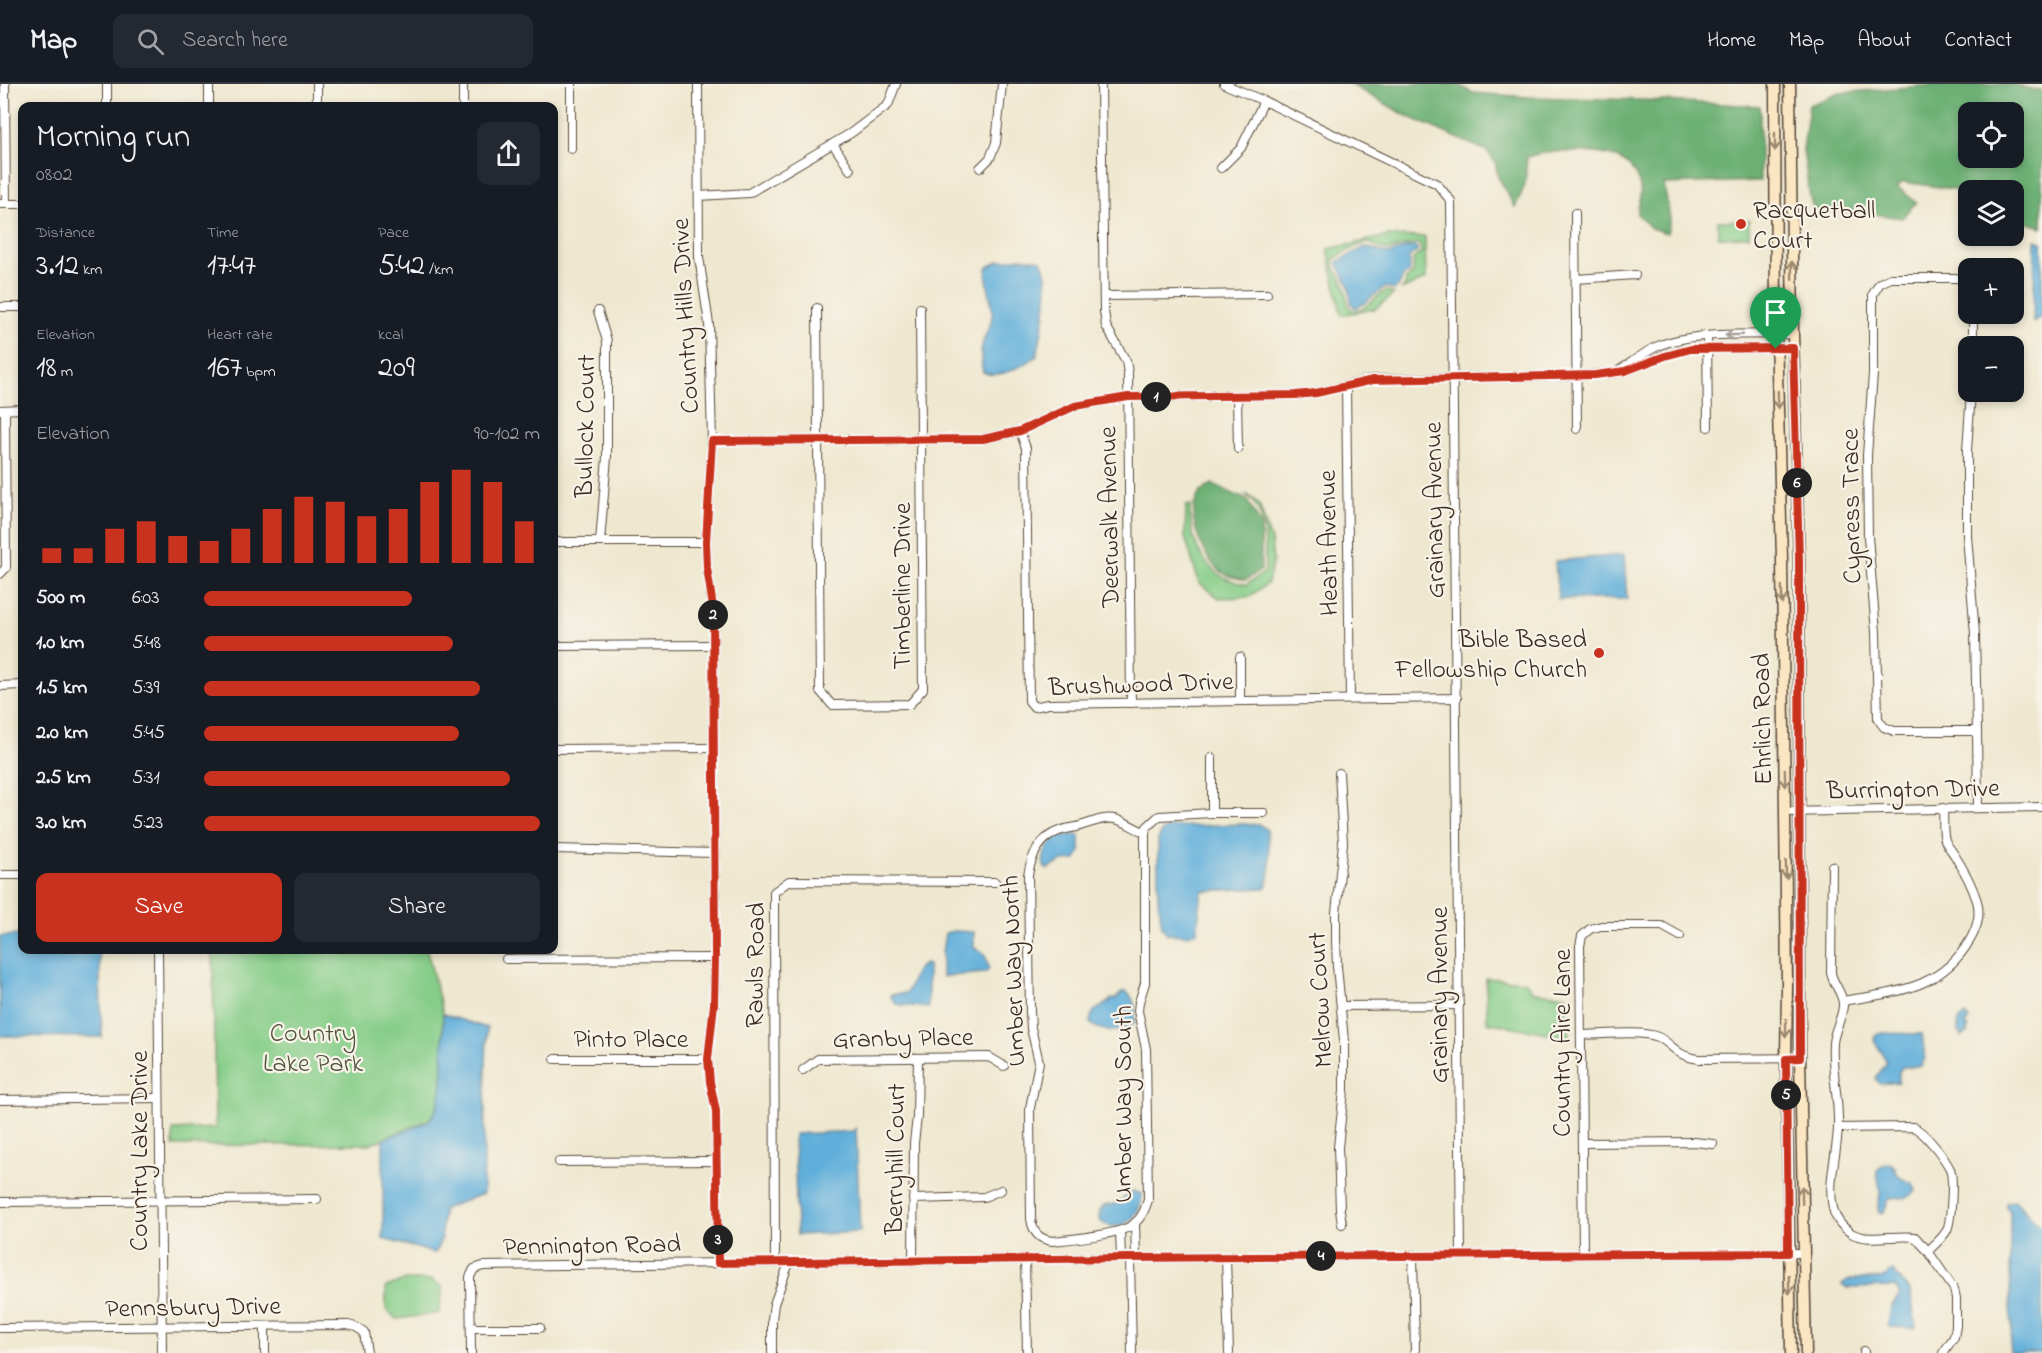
<!DOCTYPE html>
<meta charset="utf-8">
<style>
body{margin:0;font-family:"Indie Flower",sans-serif;background:#242831;color:#f1f3f6;height:100vh;display:flex;flex-direction:column;font-size:22px;white-space:nowrap}
*{box-sizing:border-box;margin:0}
p{font-size:20px;color:#9ea1a6}
.icon{flex:none;width:33px;height:33px;fill:none;stroke:currentColor;stroke-width:2;stroke-linecap:round;stroke-linejoin:round}
.map{position:relative;flex:1;overflow:hidden}
.drawer{position:absolute;left:18px;top:18px;width:540px;height:852px;display:flex;flex-direction:column;background:#171b24;border-radius:12px;box-shadow:0 3px 9px #0003}
.drawer>*{flex:none}
.controls{position:absolute;left:1958px;top:18px;display:grid;gap:12px}
.controls a{display:grid;place-items:center;width:66px;height:66px;border-radius:12px;background:#171b24;box-shadow:0 3px 9px #0003;font-size:30px}
.pin{position:absolute;display:grid;place-items:center;width:51px;height:51px;color:#fff;margin:-62px -26px;border-radius:50% 50% 50% 0;rotate:-45deg;box-shadow:0 0 6px #0007}
.pin .icon{rotate:45deg}
.km{position:absolute;width:30px;height:30px;margin:-15px;border-radius:50%;background:#222;color:#fff;font-size:16px;line-height:30px;text-align:center}
.round{display:grid;place-items:center;flex:none;width:63px;height:63px;border-radius:12px;background:#242831}
.overview{display:flex;align-items:center;justify-content:space-between;height:102px;padding:0 18px}
h1{font-size:33px;font-weight:600;line-height:45px}
.stats{display:grid;grid-template-columns:repeat(3,1fr);gap:9px;height:102px;padding:6px 18px}
.stats div{display:grid;align-content:center}
.stats b{font-size:30px;font-weight:600}
.stats small{font-size:16px;font-weight:400}
.stats p{font-size:16px}
.chart{height:168px;padding:12px 18px}
.chart p{display:flex;justify-content:space-between}
.chart svg{width:100%;height:108px;margin-top:6px;stroke:#c8321e;stroke-width:6}
.button{display:flex;gap:12px;margin-top:auto;padding:12px 18px}
.button a{flex:1;height:69px;border-radius:12px;background:#c8321e;color:#fff;font-size:24px;font-weight:600;line-height:69px;text-align:center}
.button a+a{background:#242831;color:#f1f3f6}
ul{padding:0 18px;list-style:none;font-size:20px}
li{display:grid;grid-template-columns:96px 72px 1fr;align-items:center;height:45px}
li i{height:15px;border-radius:8px;background:#c8321e}
header{display:flex;align-items:center;gap:36px;box-sizing:border-box;height:84px;padding:0 30px;background:#171b24;border-bottom:2px solid #363941}
header strong{font-size:28px}
nav{display:flex;gap:33px;margin-inline-start:auto;font-size:21px}
.search{width:420px;height:54px;background:#242831;display:flex;align-items:center;gap:15px;box-sizing:border-box;padding:0 21px;border-radius:12px;color:#9ea1a6;font-size:22px}
.map>svg:first-child{display:block}
</style>
<header>
<strong>Map</strong>
<div class="search"><svg class="icon" aria-label="search" viewBox="0 0 24 24"><circle cx="10" cy="10" r="6"/><path d="M15 15l6 6"/></svg>Search here</div>
<nav><a>Home</a><a>Map</a><a>About</a><a>Contact</a></nav>
</header>
<div class="map">
<svg width="2042" height="1269" viewBox="0 0 2042 1269">
<rect width="100%" height="100%" fill="#f7f3e8"/>
<filter id="ink" filterUnits="userSpaceOnUse"><feTurbulence type="fractalNoise" baseFrequency=".0167" numOctaves="2"/><feDisplacementMap in="SourceGraphic" scale="12" xChannelSelector="R" yChannelSelector="G"/><feConvolveMatrix kernelMatrix="1 2 1 2 8 2 1 2 1" color-interpolation-filters="sRGB"/></filter>
<filter id="wash" filterUnits="userSpaceOnUse"><feTurbulence type="fractalNoise" baseFrequency=".008" numOctaves="4" result="noise"/><feDisplacementMap in="SourceGraphic" scale="24" xChannelSelector="R" yChannelSelector="G"/><feGaussianBlur stdDeviation="1.35" result="paint"/><feColorMatrix in="noise" values="0 0 0 0 0 0 0 0 0 0 0 0 0 0 0 0 0 1.4 0 .05"/><feComposite in="paint" operator="in"/></filter>
<g filter="url(#wash)">
<rect width="100%" height="100%" fill="#efe8d0"/>
<g fill="#86cd89" stroke="#607c54" stroke-width="1.5">
<polygon points="1749,136 1749,152 1718,153 1718,137"/>
<path d="M1388,152l37,1 1,42 -25,11 4,-4 1,-7c9,-4 8,-11 7,-20l9,-7 -3,-8c-11,-1 -18,4 -29,6 -8,1 -15,-6 -23,-7 -6,0 -29,13 -34,17 1,10 9,17 12,27 3,9 0,16 7,23h9l21,-17 4,-2 8,3 -19,15 -34,6 -13,-66z"/>
<path d="M1246,411h2l11,9 12,37 2,20 -5,22 -19,14 -30,1 -20,-15 -14,-46 1,-31 5,-1c-2,6 0,12 0,19 4,31 23,57 56,60l17,-11 1,-3c0,-23 3,-60 -19,-75z"/>
<polygon points="213,866 427,866 443,930 443,987 440,1020 429,1036 371,1060 173,1062 173,1046 215,1044"/>
<polygon points="1486,894 1525,897 1534,908 1566,911 1569,953 1487,938"/>
<polygon points="406,1196 432,1196 443,1203 439,1229 397,1235 386,1226 386,1203"/>
</g>
<g fill="#6cb075" stroke="#546d4a" stroke-width="1.5" fill-rule="evenodd">
<path d="M1350,0h107l16,9 55,4 115,3 117,6v75l-96,3 6,35 -3,14 -16,-5 -14,-14c1,-8 5,-19 3,-27 -8,-33 -35,-34 -63,-35 -18,0 -33,-2 -50,5l-2,28 -10,22 -17,-30 -3,-15 -8,-11 -80,-35z"/>
<path d="M1943,0h65l34,7v136l-17,-5 -7,15 -6,-1 1,-46h-45v14l-15,-15 -50,-7 -6,5 19,15 -14,16 -44,-6 -44,-2 -4,-12 -7,-48 6,-45 31,-12zM1968,28h45v46h-45z"/>
<path d="M1212,400l35,16 14,25v45l-15,10c-10,-2 -18,-3 -26,-9 -18,-13 -37,-61 -19,-79 3,-3 8,-6 11,-8z"/>
</g>
<g fill="#60afda" stroke="#4e6c7c" stroke-width="1.5">
<polygon points="2035,156 2042,158 2042,232 2033,238"/>
<path d="M1365,163l24,7 19,-7h8l2,4 -9,6c1,9 3,15 -6,19 -3,7 -2,11 -10,14l-8,-3 -26,20h-5l-3,-4 -2,-16 -12,-25z"/>
<path d="M1022,174l19,2c13,23 1,70 -4,96 -11,8 -39,25 -54,16 -3,-14 -3,-25 3,-38 3,-7 6,-11 6,-18 1,-17 -7,-32 -5,-48l11,-7z"/>
<polygon points="1624,471 1627,515 1558,515 1555,477"/>
<path d="M1243,740l17,1 7,5c1,14 7,47 -2,58l-63,3 -5,40 -9,4 -21,-1 -5,-8 -4,-28v-58l4,-9 9,-4z"/>
<path d="M1062,751h18v17l-4,8 -13,1 -15,8 -4,-2c-3,-14 6,-27 18,-32z"/>
<path d="M953,847l21,1v16c11,4 13,10 15,21l-4,4 -43,4v-25l3,-19z"/>
<polygon points="22,851 22,866 99,866 102,953 0,952 0,852"/>
<path d="M925,880l3,1v43l-32,-4 -6,-9 16,-2c9,-12 4,-22 19,-29z"/>
<path d="M1125,907c11,6 10,20 10,31 -11,12 -34,11 -45,1 2,-19 13,-12 21,-24l6,-1 4,-5z"/>
<path d="M443,930l44,14 -4,166 -40,15 -2,31 -6,13 -52,-14v-100c10,-4 41,-13 47,-20 18,-18 12,-79 13,-105z"/>
<polygon points="1965,931 1969,936 1965,940 1969,944 1967,946 1969,948 1962,952 1958,948 1958,937"/>
<polygon points="1880,949 1922,950 1925,974 1921,982 1903,983 1899,987 1899,998 1880,1000 1876,995 1877,992 1887,978 1874,956 1875,952"/>
<polygon points="856,1044 860,1148 797,1151 794,1050 853,1047"/>
<path d="M1890,1079l5,4c0,11 10,13 18,16l3,8c-7,10 -18,5 -28,9l-4,12 -5,1c-3,-7 0,-11 1,-19 2,-13 -12,-26 10,-31z"/>
<path d="M1133,1107l9,3c0,23 -24,43 -43,26 1,-20 7,-12 18,-17 6,-3 8,-9 16,-12z"/>
<polygon points="2015,1116 2032,1135 2042,1142 2042,1269 2010,1269 2012,1241 2010,1227 2010,1127 2006,1124 2006,1119"/>
<path d="M1893,1187l17,20 6,35 -2,2 -24,-1 -2,-2 3,-18 9,-12 -5,-8 -46,1 -5,-1 -2,-2c12,-11 25,-3 38,-7 5,-1 8,-5 13,-7z"/>
</g>
</g>
<g filter="url(#ink)">
<g fill="none" stroke-linecap="round" stroke-linejoin="round">
<g stroke="#564639" stroke-width="10">
<g id="minor">
<polyline points="5,0 6,120"/>
<polyline points="107,0 107,22"/>
<polyline points="209,0 209,22"/>
<polyline points="571,0 571,65"/>
<polyline points="698,0 699,173 709,240 712,357 706,458 707,484 713,523 715,874 714,920 708,975 710,998 716,1027 718,1179"/>
<polyline points="1101,0 1104,227 1106,242 1126,277 1128,289 1131,619"/>
<polyline points="1224,0 1264,17 1437,100 1451,117 1461,1171"/>
<polyline points="317,22 317,0"/>
<polyline points="463,22 463,0"/>
<polyline points="833,60 850,86"/>
<polyline points="980,84 990,74 996,59 1002,0"/>
<polyline points="1221,84 1241,64 1264,17"/>
<polyline points="699,112 749,109 851,49 888,21 896,0"/>
<polyline points="0,120 22,120"/>
<polyline points="1575,129 1577,345"/>
<polyline points="1576,195 1635,191"/>
<polyline points="1968,200 1966,197 1956,194 1891,194 1880,199 1873,210 1873,290 1867,371 1868,453 1876,548 1878,635 1884,643 1894,647 1977,647 1975,550 1967,452 1967,366 1971,308"/>
<polyline points="1104,212 1267,210"/>
<polyline points="0,223 22,223"/>
<polyline points="817,224 820,607 832,621 910,620 923,605 920,224"/>
<polyline points="598,227 607,257 607,373 600,458"/>
<path d="M1793,250c-38,1 -101,-3 -135,12 -16,7 -28,19 -44,27l11,-2 40,-16 26,-6 102,-1"/>
<polyline points="1707,252 1708,343"/>
<polyline points="1973,262 1973,230"/>
<polyline points="1346,302 1350,615"/>
<polyline points="1237,312 1238,365"/>
<polyline points="0,326 22,325"/>
<polyline points="1020,347 1026,364 1029,617 1034,623 1048,620 1457,614"/>
<polyline points="712,357 983,355 1020,347 1075,322 1128,313 1295,311 1316,309 1373,295 1576,292 1614,289"/>
<polyline points="554,458 706,458"/>
<polyline points="0,490 6,484 5,326"/>
<polyline points="554,562 713,561"/>
<polyline points="1240,573 1240,617"/>
<polyline points="0,602 22,601"/>
<polyline points="1977,647 1978,723"/>
<polyline points="554,665 714,664"/>
<polyline points="1212,674 1212,729 1264,729"/>
<polyline points="1339,689 1343,759 1336,829 1336,856 1337,882 1344,957 1344,1007 1338,1063 1340,1126 1342,1140"/>
<polyline points="1785,728 2042,723"/>
<path d="M1145,748c-11,-3 -19,-11 -30,-13 -12,-2 -21,3 -32,6 -8,3 -16,3 -24,6 -19,7 -28,25 -31,44l2,137 1,16 8,34 -9,46 1,111c2,13 7,20 21,22 18,-2 69,-6 82,-17 8,-7 11,-14 14,-24l-2,-151 -8,-38 1,-9 6,-19v-151l2,-5 12,-11 53,-3"/>
<polyline points="554,765 714,769"/>
<path d="M1832,782l-1,107c2,11 11,19 12,30 1,13 -9,26 -10,40 -2,27 6,55 5,82 0,27 -11,56 -5,83 2,10 9,19 18,25 17,10 44,1 64,4l13,14 26,38 2,9v28l-2,11 -11,16"/>
<polyline points="0,791 22,791"/>
<polyline points="158,866 162,1269"/>
<polyline points="506,875 715,874"/>
<path d="M1843,917c51,-9 98,-11 127,-61 7,-12 11,-25 7,-39 -5,-16 -13,-31 -22,-45 -3,-5 -8,-10 -10,-16 -3,-8 -1,-22 -2,-32"/>
<polyline points="1342,922 1459,921"/>
<path d="M1581,951c19,0 60,-5 77,2 7,3 12,9 19,14 6,5 14,7 22,8l101,-1"/>
<polyline points="555,975 708,975"/>
<polyline points="803,986 818,975 989,973 1004,982"/>
<polyline points="0,1016 158,1014"/>
<path d="M1838,1044l75,-1c12,5 31,30 37,42 4,9 1,52 -3,61 -4,8 -13,15 -19,21"/>
<polyline points="1582,1059 1694,1058 1713,1060"/>
<polyline points="559,1078 716,1077"/>
<polyline points="913,1115 984,1113 1001,1106"/>
<polyline points="0,1118 317,1115"/>
<polyline points="1135,1139 1136,1174"/>
<polyline points="1120,1147 1121,1174"/>
<polyline points="1583,1170 1580,862 1582,852 1590,845 1601,842 1662,842 1680,852"/>
<polyline points="1413,1171 1415,1269"/>
<polyline points="1226,1173 1229,1269"/>
<polyline points="1130,1174 1132,1269"/>
<polyline points="1025,1176 1027,1269"/>
<polyline points="913,1177 914,1059 917,1033 918,974"/>
<polyline points="775,1179 774,808 789,797 995,798"/>
<polyline points="265,1242 265,1269"/>
<polyline points="0,1244 348,1241 356,1243 364,1248 367,1269"/>
<polyline points="471,1244 540,1244"/>
<polyline points="471,1269 470,1193 474,1185 483,1182 1130,1174 1804,1169"/>
<polyline points="772,1269 772,1235 774,1220 789,1179"/>
<polyline points="1864,1269 1864,1267"/>
</g>
</g>
<g stroke="#564639" stroke-width="13">
<g id="secondary">
<polyline points="1775,0 1776,250 1782,475 1787,900 1786,975 1791,1269"/>
<polyline points="1790,0 1793,250 1799,477 1800,974 1806,1269"/>
</g>
</g>
<use href="#minor" stroke="#fff" stroke-width="8"/>
<use href="#secondary" stroke="#fbe6c3" stroke-width="10"/>
</g>
<defs><path id="oneway-shaft" d="M-6 0H5M1.5-3L5.5 0L1.5 3" fill="none" stroke-width="1.6" stroke-linecap="round" stroke-linejoin="round" transform="scale(1.5)"/></defs>
<g stroke="#9b8870">
<use href="#oneway-shaft" transform="translate(1775 58) rotate(90)"/>
<use href="#oneway-shaft" transform="translate(1792 186) rotate(-91)"/>
<use href="#oneway-shaft" transform="translate(1778 316) rotate(89)"/>
<use href="#oneway-shaft" transform="translate(1782 511) rotate(89)"/>
<use href="#oneway-shaft" transform="translate(1785 694) rotate(89)"/>
<use href="#oneway-shaft" transform="translate(1786 786) rotate(89)"/>
<use href="#oneway-shaft" transform="translate(1786 944) rotate(91)"/>
<use href="#oneway-shaft" transform="translate(1802 1111) rotate(-91)"/>
<use href="#oneway-shaft" transform="translate(1789 1201) rotate(88)"/>
</g>
<use stroke="#a79f9a" href="#oneway-shaft" transform="translate(1734 251) rotate(178)"/>
</g>
<g fill="none" stroke-linecap="round" stroke-linejoin="round" filter="url(#ink)">
<g stroke="#fff" stroke-width="12">
<polygon id="route" points="1793,264 1799,475 1800,974 1786,975 1788,1169 1130,1174 718,1179 716,1027 710,998 708,975 714,920 715,874 713,523 707,484 706,458 712,357 983,355 1020,347 1075,322 1128,313 1295,311 1316,309 1373,296 1595,291 1625,287 1665,272 1691,265"/>
</g>
<use href="#route" stroke="#c8321e" stroke-width="8"/>
</g>
<g fill="#c8321e" stroke="#f7f3e8" stroke-width="2">
<circle cx="1741" cy="140" r="6"/>
<circle cx="1599" cy="569" r="6"/>
</g>
<g text-anchor="middle" stroke-width="4.5" stroke-linejoin="round" paint-order="stroke">
<g font-size="26" fill="#3b2a1e" stroke="#f7f3e8" text-anchor="start">
<text x="1753" y="134">Racquetball<tspan x="1753" dy="30">Court</tspan></text>
<text x="1587" y="563" text-anchor="end">Bible Based<tspan x="1587" dy="30">Fellowship Church</tspan></text>
</g>
<g font-size="26" fill="#3b2a1e" stroke="#f7f3e8">
<text transform="translate(684 232) rotate(-93)" y="9">Country Hills Drive</text>
<text transform="translate(584 342) rotate(-89)" y="9">Bullock Court</text>
<text transform="translate(1850 422) rotate(-91)" y="9">Cypress Trace</text>
<text transform="translate(1433 426) rotate(-91)" y="9">Grainary Avenue</text>
<text transform="translate(1108 433) rotate(-91)" y="9">Deerwalk Avenue</text>
<text transform="translate(1327 459) rotate(-91)" y="9">Heath Avenue</text>
<text transform="translate(901 502) rotate(-90)" y="9">Timberline Drive</text>
<text transform="translate(1141 599) rotate(-2)" y="9">Brushwood Drive</text>
<text transform="translate(1761 635) rotate(-91)" y="9">Ehrlich Road</text>
<text transform="translate(1913 704) rotate(-1)" y="9">Burrington Drive</text>
<text transform="translate(754 881) rotate(-89)" y="9">Rawls Road</text>
<text transform="translate(1012 887) rotate(-92)" y="9">Umber Way North</text>
<text transform="translate(1438 911) rotate(-90)" y="9">Grainary Avenue</text>
<text transform="translate(1319 916) rotate(-93)" y="9">Melrow Court</text>
<text transform="translate(903 953) rotate(-1)" y="9">Granby Place</text>
<text x="631" y="963">Pinto Place</text>
<text transform="translate(1561 959) rotate(-90)" y="9">Country Aire Lane</text>
<text transform="translate(1122 1020) rotate(-90)" y="9">Umber Way South</text>
<text transform="translate(138 1067) rotate(-90)" y="9">Country Lake Drive</text>
<text transform="translate(894 1075) rotate(-89)" y="9">Berryhill Court</text>
<text transform="translate(592 1160) rotate(-1)" y="9">Pennington Road</text>
<text transform="translate(193 1222) rotate(-1)" y="9">Pennsbury Drive</text>
</g>
<g font-size="26" fill="#4e5339" stroke="#f7f3e8">
<text x="313" y="957">Country<tspan x="313" dy="30">Lake Park</tspan></text>
</g>
</g>
</svg>
<div class="controls">
<a><svg class="icon" aria-label="locate" viewBox="0 0 24 24"><circle cx="12" cy="12" r="6"/><path d="M12 2v4M12 18v4M2 12h4M18 12h4"/></svg></a>
<a><svg class="icon" aria-label="layers" viewBox="0 0 24 24"><path d="M12 4l9 5-9 5-9-5zM3 14l9 5 9-5"/></svg></a>
<a>+</a>
<a>−</a>
</div>
<div class="pin" style="left:1776px;top:265px;background:#1e9e55"><svg class="icon" aria-label="arrive" viewBox="0 0 24 24"><path d="M6 21V4h12l-3 4 3 4H6"/></svg></div>
<b class="km" style="left:1156px;top:313px">1</b>
<b class="km" style="left:713px;top:531px">2</b>
<b class="km" style="left:718px;top:1156px">3</b>
<b class="km" style="left:1321px;top:1172px">4</b>
<b class="km" style="left:1786px;top:1011px">5</b>
<b class="km" style="left:1797px;top:399px">6</b>
<section class="drawer">
<div class="overview"><div><h1>Morning run</h1><p>08:02</p></div><a class="round"><svg class="icon" aria-label="share" viewBox="0 0 24 24"><path d="M12 15V3M7 8l5-5 5 5M5 13v7h14v-7"/></svg></a></div>
<div class="stats">
<div><p>Distance</p><b>3.12<small> km</small></b></div>
<div><p>Time</p><b>17:47</b></div>
<div><p>Pace</p><b>5:42<small> /km</small></b></div>
</div>
<div class="stats">
<div><p>Elevation</p><b>18<small> m</small></b></div>
<div><p>Heart rate</p><b>167<small> bpm</small></b></div>
<div><p>kcal</p><b>209</b></div>
</div>
<div class="chart"><p><span>Elevation</span>90–102 m</p>
<svg viewBox="0 0 160 44" preserveAspectRatio="none"><path d="M5 44V38M15 44V38M25 44V30M35 44V27M45 44V33M55 44V35M65 44V30M75 44V22M85 44V17M95 44V19M105 44V25M115 44V22M125 44V11M135 44V6M145 44V11M155 44V27"/></svg>
</div>
<ul>
<li><b>500 m</b>6:03<i style="width:62%"></i></li>
<li><b>1.0 km</b>5:48<i style="width:74%"></i></li>
<li><b>1.5 km</b>5:39<i style="width:82%"></i></li>
<li><b>2.0 km</b>5:45<i style="width:76%"></i></li>
<li><b>2.5 km</b>5:31<i style="width:91%"></i></li>
<li><b>3.0 km</b>5:23<i style="width:100%"></i></li>
</ul>
<div class="button"><a>Save</a><a>Share</a></div>
</section>
</div>
